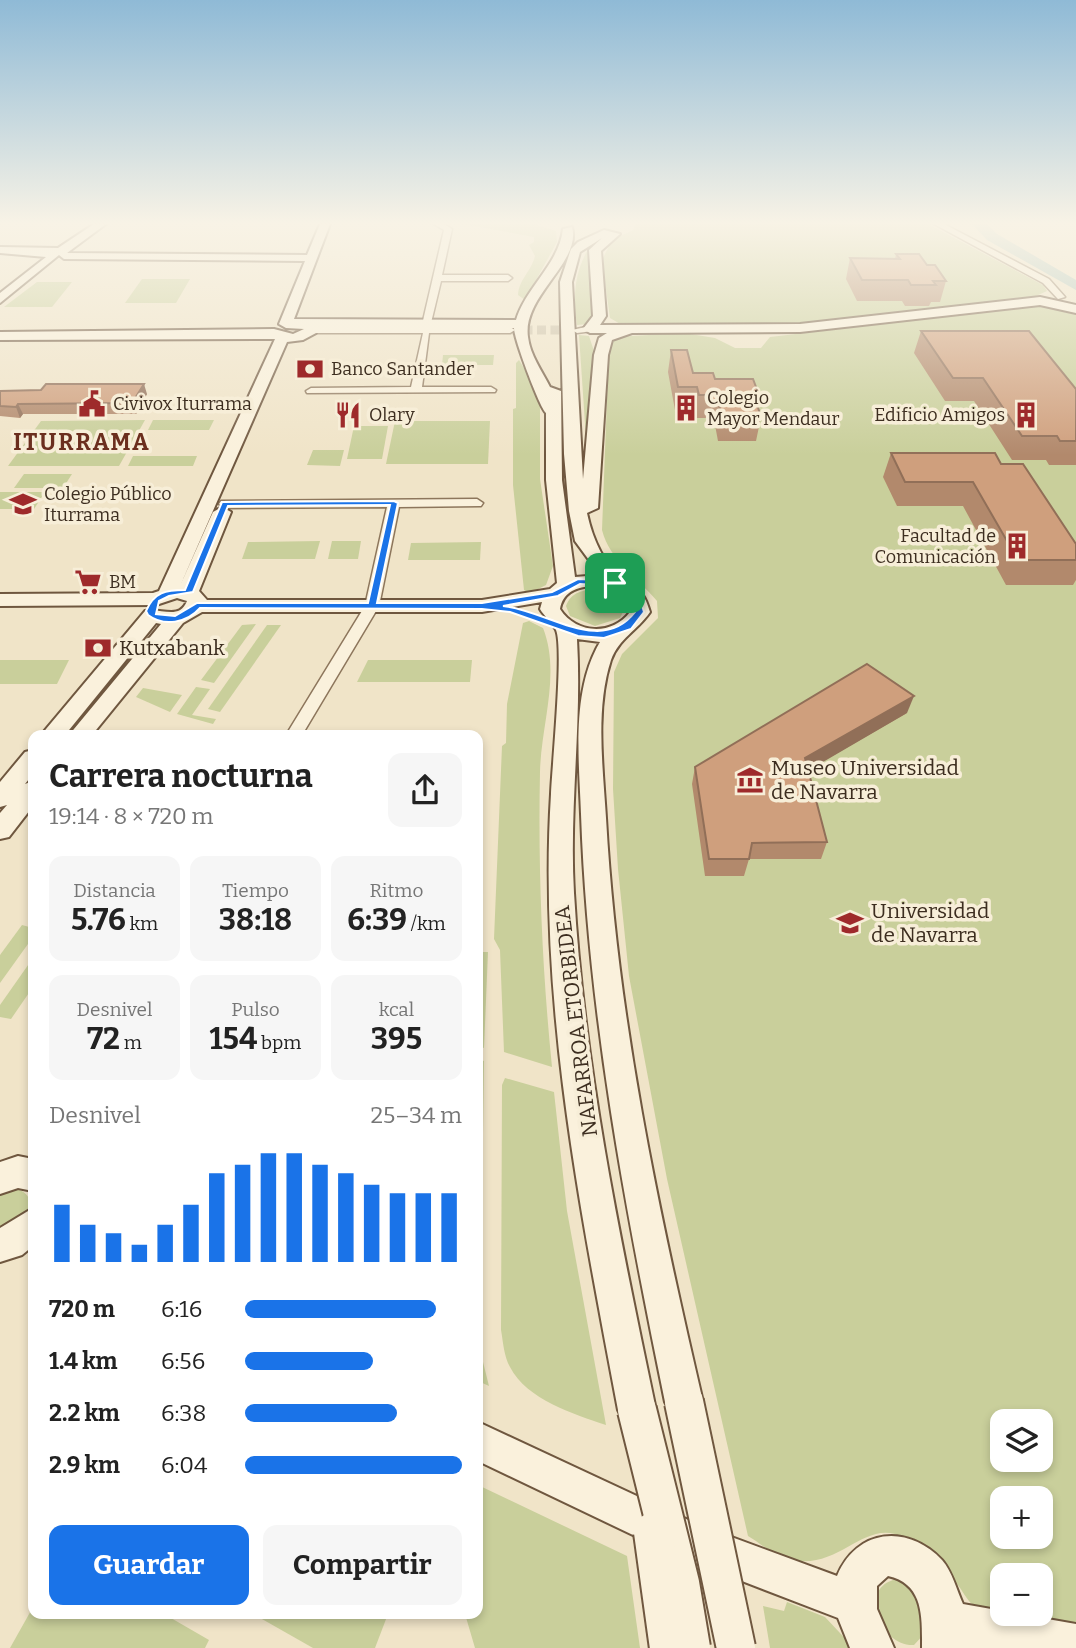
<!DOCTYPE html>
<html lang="es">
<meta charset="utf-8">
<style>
body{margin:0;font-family:Bitter,serif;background:#f6f6f6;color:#222;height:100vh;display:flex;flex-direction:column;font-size:26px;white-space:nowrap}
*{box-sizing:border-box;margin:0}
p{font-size:23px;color:#767676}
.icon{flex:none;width:38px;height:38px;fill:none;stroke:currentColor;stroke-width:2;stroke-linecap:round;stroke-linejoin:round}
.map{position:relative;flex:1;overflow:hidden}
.panel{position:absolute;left:28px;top:730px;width:455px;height:889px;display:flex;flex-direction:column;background:#fff;border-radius:14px;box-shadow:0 4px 10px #0003}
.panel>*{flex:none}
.tools{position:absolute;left:990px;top:1409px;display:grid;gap:14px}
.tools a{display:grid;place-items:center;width:63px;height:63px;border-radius:14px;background:#fff;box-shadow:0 4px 10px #0003;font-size:35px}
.pin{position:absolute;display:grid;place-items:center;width:60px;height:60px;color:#fff;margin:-30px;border-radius:14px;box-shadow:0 4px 10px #0006}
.round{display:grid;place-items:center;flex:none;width:74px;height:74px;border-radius:14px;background:#f6f6f6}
.overview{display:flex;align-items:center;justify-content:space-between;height:119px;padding:0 21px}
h1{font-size:32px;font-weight:700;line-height:52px}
.figures{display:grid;grid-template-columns:repeat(3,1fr);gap:10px;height:119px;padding:7px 21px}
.figures div{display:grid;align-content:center;border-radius:14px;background:#f6f6f6;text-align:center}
.figures b{font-size:30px;font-weight:700}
.figures small{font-size:19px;font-weight:400}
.figures p{font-size:19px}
.chart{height:196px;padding:14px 21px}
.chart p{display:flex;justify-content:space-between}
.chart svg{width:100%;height:126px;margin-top:7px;stroke:#1a73e8;stroke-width:6}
.button{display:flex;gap:14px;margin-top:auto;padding:14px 21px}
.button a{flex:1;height:80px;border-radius:14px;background:#1a73e8;color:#fff;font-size:28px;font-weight:700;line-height:80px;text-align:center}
.button a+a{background:#f6f6f6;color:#222}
ul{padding:0 21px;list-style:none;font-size:23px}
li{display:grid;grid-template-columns:112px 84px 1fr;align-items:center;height:52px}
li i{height:18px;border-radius:9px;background:#1a73e8}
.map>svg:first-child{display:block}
</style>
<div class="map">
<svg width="1076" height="1648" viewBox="0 0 1076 1648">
<rect width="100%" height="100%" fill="#f0e4c8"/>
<g fill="#c9cf9b" fill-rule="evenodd">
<path d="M463,224h71l22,7 1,11 -32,58 -7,-5c1,-16 13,-23 17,-39l-6,-11 5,-3v-5z"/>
<polygon points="635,224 928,224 1043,285 1047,291 1027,300 793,325 622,325 610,318 602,260 612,240 633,230"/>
<path d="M587,251l3,5 2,60 -4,8 -11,1c-4,-27 -3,-50 10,-74z"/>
<polygon points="142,279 190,279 176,303 125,303"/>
<polygon points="37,282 72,282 52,307 4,307"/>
<path d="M1040,306l36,9v1314c-27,-4 -83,-6 -103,-24 -6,-5 -11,-15 -16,-21 -16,-21 -36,-42 -62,-50 -35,-10 -61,40 -110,24 -13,-4 -25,-15 -37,-22l-81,-357 -38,-203 -11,-107 -5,-80 1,-117 8,-18 36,-36 -1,-17c-20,-24 -47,-40 -55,-71l7,-183 5,-10 70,-4 31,5 20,10h26l9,-11zM1003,1421h38v39h-38zM1003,1498h38v38h-38zM1003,1575h38v39h-38z"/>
<polygon points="579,335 589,336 596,357 589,438 586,438"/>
<polygon points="443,355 494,355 493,365 442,365"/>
<polygon points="519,360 540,394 540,479 553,566 546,585 530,593 524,590 513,485 513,409 516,408 516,363"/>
<polygon points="145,420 119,466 8,466 41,421"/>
<polygon points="153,420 214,420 209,430 148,430"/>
<polygon points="395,421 490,421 488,464 386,464"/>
<polygon points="354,426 388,426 382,459 347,459"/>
<polygon points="313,450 344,450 340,466 307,465"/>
<polygon points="133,456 197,456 193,466 128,466"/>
<polygon points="24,474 72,474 63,488 14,488"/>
<polygon points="0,492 45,492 34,509 0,509"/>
<polygon points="320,541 315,559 242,559 248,542"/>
<polygon points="332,541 361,541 358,559 328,559"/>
<polygon points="481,542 480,560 408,560 411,543"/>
<path d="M596,589l24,9 5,10 -5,10 -25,8 -25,-10 -4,-10c5,-14 17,-16 30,-17z"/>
<path d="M529,621l14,7c18,46 -2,96 -3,144 -2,99 2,196 12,295l-48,-15 -4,-102 -6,-11 8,-193 4,-3 1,-39 16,-81z"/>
<polygon points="256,624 214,683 201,680 242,625"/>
<polygon points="267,625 281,625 220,712 208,709"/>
<polygon points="0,660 69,660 57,684 0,684"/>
<polygon points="368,660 472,660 470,682 357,682"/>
<polygon points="196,687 210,689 192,715 216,719 213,724 177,714"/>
<polygon points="143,688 182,695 170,712 136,697"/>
<polygon points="22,925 33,928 33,937 0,983 0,955"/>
<polygon points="478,952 488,952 484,1048 478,1046"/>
<polygon points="33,958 33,987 11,1019 0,1017 0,1005"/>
<polygon points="478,1059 484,1061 480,1350 489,1386 478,1381"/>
<path d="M505,1078l49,14 13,119 39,214c-32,-11 -79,-25 -96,-58 -6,-10 -7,-26 -9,-37l1,-245z"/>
<path d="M12,1189c15,-1 25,15 13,27 -7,6 -17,10 -25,15v-37z"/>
<polygon points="478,1485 627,1556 640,1648 475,1648 465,1614 478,1614"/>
<path d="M893,1580l9,1 15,12 8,40 -11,12c-33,2 -56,-54 -21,-65z"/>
<polygon points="787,1602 825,1617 854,1648 770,1648 763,1606 784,1611"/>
<polygon points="33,1607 33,1614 164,1614 209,1640 205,1648 10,1648"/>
<polygon points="253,1614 388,1614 375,1648 313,1648"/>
</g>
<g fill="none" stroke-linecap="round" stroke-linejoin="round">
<polygon fill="#a9c4bc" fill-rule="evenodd" points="972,224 987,224 997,234 1076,280 1076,290 987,240"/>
<polyline stroke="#ccc0a6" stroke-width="9" stroke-dasharray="9 4.5" stroke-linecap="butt" points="510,330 577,330"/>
<g stroke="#8d765c" stroke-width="3">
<g id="street">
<polygon points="434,224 444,224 452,229 442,275 508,275 512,278 508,281 441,281 430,327 510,327 515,330 510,333 429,333 422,387 491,387 496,390 495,392 307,393 306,391 311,388 411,387 423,333 311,333 306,330 311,327 424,327 422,325 444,230"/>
<polygon points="934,224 944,224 1049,279 1065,297 1058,299 1043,283"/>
<polygon points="590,326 595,329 593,331 577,333 572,330"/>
<polygon points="477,499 483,503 481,506 399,507 379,606 302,735 286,735 365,606 387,507 225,508 219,504 221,501"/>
</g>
</g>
<g stroke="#6f573f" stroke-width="4">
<g id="secondary">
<path d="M94,224h12l-39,29 240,2 13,-31h10l-36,95 222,1c10,-33 43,-56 47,-91l9,-2c10,35 -50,69 -44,110 2,18 14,34 22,50l11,4 1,89 13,97 25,-2 -25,-34 -6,-30 -5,-57 -4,-172 11,-33 7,-7 26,-12 16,4 -19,17 5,65 -6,9 200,-1 240,-27 36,8v8l-36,-8 -240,27 -168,1 -20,7 -4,15 -10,153 -11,5c5,24 16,50 36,67 17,13 20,9 27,32 -13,19 -31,26 -39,48 -16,49 -8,108 -5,158 11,198 52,391 97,584l-6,13 -13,6 -13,-6 -6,-13c-40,-195 -77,-389 -84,-588 -2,-55 -10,-123 19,-172l-23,-3c5,85 -8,169 -3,254 10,174 46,346 82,517l-6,13 -13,6 -13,-6 -6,-13c-38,-202 -80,-409 -67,-616 1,-27 13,-146 5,-164 -3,-7 -12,-14 -16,-21l2,-7 -60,10h-280l-19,11 -91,112h-23l92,-111 -5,-1 -91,112h-24l104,-124c15,-4 34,10 42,-10l-10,-3 -21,7 -156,1v-12l153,-1 6,-2 116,-252 -275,1v-8l274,-3 19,5 11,-5 -18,-1 -7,-4 26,-63 -241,-2 -5,-4 -59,48v-10l46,-36 -46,-4v-6l58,1zM602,238l-13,12 4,66 -10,13 7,4h17l-8,5 -5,17 -11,124 -11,-197 8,-30zM316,327l198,1c0,11 26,80 32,85v67l11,103 -7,6 -68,11h-275l-8,-9 32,-79 -9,-5 -9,5 -33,74 107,-244 16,-2 13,-7zM590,586l20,2 16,10 4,14c-18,24 -54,22 -70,-3 3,-16 14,-21 30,-23z"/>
<polygon points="33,750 33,774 25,784 33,781 33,806 9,837 0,839 0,813 7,805 0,807 0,782 25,752"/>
<polygon points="18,1156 33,1159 33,1191 18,1188 0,1194 0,1162"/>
<polygon points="33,1208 33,1246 22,1255 0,1262 0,1228"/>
<path d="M478,1422l221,103 138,51c20,-48 71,-52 105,-16 10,11 15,31 21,44l113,20v24h-154c0,-31 2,-64 -34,-72l-11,10v23l17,39h-44l-12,-30 -161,-62 -199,-95z"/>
</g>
</g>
<use href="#street" fill="#faf1dc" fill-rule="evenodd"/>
<use href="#secondary" fill="#faf1dc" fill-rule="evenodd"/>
<g stroke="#6f573f" stroke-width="42" stroke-linecap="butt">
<g id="secondary-bridge">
<polyline points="684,1402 736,1648"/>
<polyline points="637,1410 680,1583 691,1648"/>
<polyline points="653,1532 669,1648"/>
</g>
</g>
<use href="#secondary-bridge" stroke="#faf1dc" stroke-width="38"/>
</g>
<g fill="#b2896c">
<polygon points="896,254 927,265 946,281 940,302 931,302 929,306 905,306 902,301 857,301 846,279 850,258 895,259"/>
<polygon points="921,331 1076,389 1076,465 1049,465 1046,460 1012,460 974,401 945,401 914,353"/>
<polygon points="671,350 693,373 715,379 759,395 757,404 761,417 756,441 718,441 715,425 709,425 707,418 696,418 694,410 675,410 668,372"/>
<polygon points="41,390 147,394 136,414 23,414 20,418 0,416 0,391"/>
<polygon points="891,453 1001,464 1076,544 1076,580 1073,585 1006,585 963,506 897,506 883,477"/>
<polygon points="907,713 808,770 827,842 821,859 749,859 744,876 705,876 692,784 695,767"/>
</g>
<g fill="#916f58">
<polygon points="144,384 147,394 136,414 132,403"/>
<polygon points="18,404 23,414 20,418 16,407"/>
<polygon points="914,696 907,713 799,776 805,758"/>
</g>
<g fill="#cf9f7d" stroke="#916f58" stroke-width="2">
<polygon points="896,254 919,254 927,265 935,265 946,281 933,281 936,285 911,285 908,280 862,280 850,258 900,259"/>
<polygon points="921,331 1029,331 1076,389 1076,441 1060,441 1057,436 1022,436 983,378 953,378"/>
<polygon points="671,350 687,350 693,373 713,373 715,379 753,379 759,395 754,395 761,417 722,417 718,401 712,401 710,395 699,395 697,387 678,387"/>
<polygon points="46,384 144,384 132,403 18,404 16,407 0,406 0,391 41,390"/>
<polygon points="891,453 995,453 1001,464 1023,464 1076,544 1076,560 1018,560 973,482 905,482"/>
<polygon points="867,664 914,696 805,758 827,842 752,843 749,859 709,859 695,767"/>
</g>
<linearGradient id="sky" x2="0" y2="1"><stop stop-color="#8fbad6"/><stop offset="0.49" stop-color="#f8f3e6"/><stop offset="1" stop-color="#f8f3e6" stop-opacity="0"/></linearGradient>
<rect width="1076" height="455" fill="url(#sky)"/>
<path fill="#1a73e8" stroke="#fff" stroke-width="2" fill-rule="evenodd" d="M394,501l4,2 -21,100h105l70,-11 26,-13 40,2 20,12 6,19 -13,17 -27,9 -26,-2 -68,-24 -28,-3 -282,-1c-13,15 -36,19 -52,7l-2,-4c8,-19 20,-21 39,-21l37,-88zM390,505l-22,98h-171l-22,13 -19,-2 3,-13 10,-5 24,-4 35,-86zM580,584l33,2 17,11 5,15c-34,44 -88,-2 -132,-6l55,-10z"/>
<defs>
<g id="bank-bare" transform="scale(2.1)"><path d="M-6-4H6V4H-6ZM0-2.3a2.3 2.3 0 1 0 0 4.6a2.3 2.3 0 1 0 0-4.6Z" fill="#9e2a2b" stroke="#f7eed8" stroke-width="2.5" paint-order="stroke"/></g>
<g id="civic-bare" transform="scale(2.1)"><path d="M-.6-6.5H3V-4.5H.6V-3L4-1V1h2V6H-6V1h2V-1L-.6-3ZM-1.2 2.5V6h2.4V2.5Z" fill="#9e2a2b" stroke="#f7eed8" stroke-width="2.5" paint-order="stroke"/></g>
<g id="building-bare" transform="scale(2.1)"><path d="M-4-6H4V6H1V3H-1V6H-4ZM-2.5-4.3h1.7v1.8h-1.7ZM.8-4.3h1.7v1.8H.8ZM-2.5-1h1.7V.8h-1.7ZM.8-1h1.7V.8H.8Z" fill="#9e2a2b" stroke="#f7eed8" stroke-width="2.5" paint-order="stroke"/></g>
<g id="restaurant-bare" transform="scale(2.1)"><path d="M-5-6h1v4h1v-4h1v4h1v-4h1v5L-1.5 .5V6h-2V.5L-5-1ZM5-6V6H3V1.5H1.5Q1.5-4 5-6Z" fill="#9e2a2b" stroke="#f7eed8" stroke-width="2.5" paint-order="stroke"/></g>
<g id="school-bare" transform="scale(2.1)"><path d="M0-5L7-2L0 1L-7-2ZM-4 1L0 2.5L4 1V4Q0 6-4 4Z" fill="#9e2a2b" stroke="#f7eed8" stroke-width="2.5" paint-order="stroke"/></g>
<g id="supermarket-bare" transform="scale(2.1)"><path d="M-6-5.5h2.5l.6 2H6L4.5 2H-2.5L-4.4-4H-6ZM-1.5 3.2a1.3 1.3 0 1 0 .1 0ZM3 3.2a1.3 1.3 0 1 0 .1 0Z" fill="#9e2a2b" stroke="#f7eed8" stroke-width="2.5" paint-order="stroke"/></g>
<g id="museum-bare" transform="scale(2.1)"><path d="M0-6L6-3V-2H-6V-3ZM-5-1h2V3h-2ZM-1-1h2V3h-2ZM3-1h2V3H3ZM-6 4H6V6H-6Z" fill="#9e2a2b" stroke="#f7eed8" stroke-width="2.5" paint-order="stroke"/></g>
<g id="university-bare" transform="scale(2.1)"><path d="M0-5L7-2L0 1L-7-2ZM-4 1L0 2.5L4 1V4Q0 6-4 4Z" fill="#9e2a2b" stroke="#f7eed8" stroke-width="2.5" paint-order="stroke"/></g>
</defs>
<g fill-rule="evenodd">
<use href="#bank-bare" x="310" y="369"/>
<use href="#civic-bare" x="92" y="404"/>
<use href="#building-bare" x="686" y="408"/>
<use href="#restaurant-bare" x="348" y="415"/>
<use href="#building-bare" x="1026" y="415"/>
<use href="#school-bare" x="23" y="504"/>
<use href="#building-bare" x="1017" y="546"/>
<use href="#supermarket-bare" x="88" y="582"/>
<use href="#bank-bare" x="98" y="648"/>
<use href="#museum-bare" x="750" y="780"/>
<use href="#university-bare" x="850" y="923"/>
</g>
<g text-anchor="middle" stroke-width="7" stroke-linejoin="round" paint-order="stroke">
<g font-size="18" fill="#3d2e20" stroke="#f7eed8" text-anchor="start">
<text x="331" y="375">Banco Santander</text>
<text x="707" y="404">Colegio<tspan x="707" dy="21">Mayor Mendaur</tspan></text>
<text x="113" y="410">Civivox Iturrama</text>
<text x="369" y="421">Olary</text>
<text x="1005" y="421" text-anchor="end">Edificio Amigos</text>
<text x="44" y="500">Colegio Público<tspan x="44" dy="21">Iturrama</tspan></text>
<text x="996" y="542" text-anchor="end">Facultad de<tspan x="996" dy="21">Comunicación</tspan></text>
<text x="109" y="588">BM</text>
</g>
<g font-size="21" fill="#3d2e20" stroke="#f7eed8" text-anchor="start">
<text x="119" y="655">Kutxabank</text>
<text x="771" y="775">Museo Universidad<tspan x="771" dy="24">de Navarra</tspan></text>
<text x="871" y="918">Universidad<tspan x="871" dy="24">de Navarra</tspan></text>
</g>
<g font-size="21" fill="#3d2e20" stroke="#f7eed8">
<text transform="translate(576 1021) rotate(-97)" y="7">NAFARROA ETORBIDEA</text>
</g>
<g font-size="23" font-weight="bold" letter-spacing="2" fill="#6b2e1e" stroke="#f7eed8">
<text x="82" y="450">ITURRAMA</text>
</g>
</g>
</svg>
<div class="tools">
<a><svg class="icon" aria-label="layers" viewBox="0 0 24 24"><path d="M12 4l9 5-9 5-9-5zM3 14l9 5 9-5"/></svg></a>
<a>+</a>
<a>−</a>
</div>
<div class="pin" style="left:615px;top:583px;background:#1e9e55"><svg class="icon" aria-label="arrive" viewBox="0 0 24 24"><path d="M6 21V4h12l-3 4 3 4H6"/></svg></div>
<section class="panel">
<div class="overview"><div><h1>Carrera nocturna</h1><p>19:14 · 8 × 720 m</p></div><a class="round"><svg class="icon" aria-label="share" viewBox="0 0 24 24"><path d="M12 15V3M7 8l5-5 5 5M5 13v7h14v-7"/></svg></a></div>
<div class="figures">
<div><p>Distancia</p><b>5.76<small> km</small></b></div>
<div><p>Tiempo</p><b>38:18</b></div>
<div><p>Ritmo</p><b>6:39<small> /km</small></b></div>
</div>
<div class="figures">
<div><p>Desnivel</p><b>72<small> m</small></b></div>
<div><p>Pulso</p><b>154<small> bpm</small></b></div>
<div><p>kcal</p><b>395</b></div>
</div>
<div class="chart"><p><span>Desnivel</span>25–34 m</p>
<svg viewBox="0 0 160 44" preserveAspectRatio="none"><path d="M5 44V24M15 44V31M25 44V34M35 44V38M45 44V31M55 44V24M65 44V13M75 44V10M85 44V6M95 44V6M105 44V10M115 44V13M125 44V17M135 44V20M145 44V20M155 44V20"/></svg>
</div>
<ul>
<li><b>720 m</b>6:16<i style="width:88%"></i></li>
<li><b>1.4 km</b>6:56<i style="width:59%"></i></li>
<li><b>2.2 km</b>6:38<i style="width:70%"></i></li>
<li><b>2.9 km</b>6:04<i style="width:100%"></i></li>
</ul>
<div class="button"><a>Guardar</a><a>Compartir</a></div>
</section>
</div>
